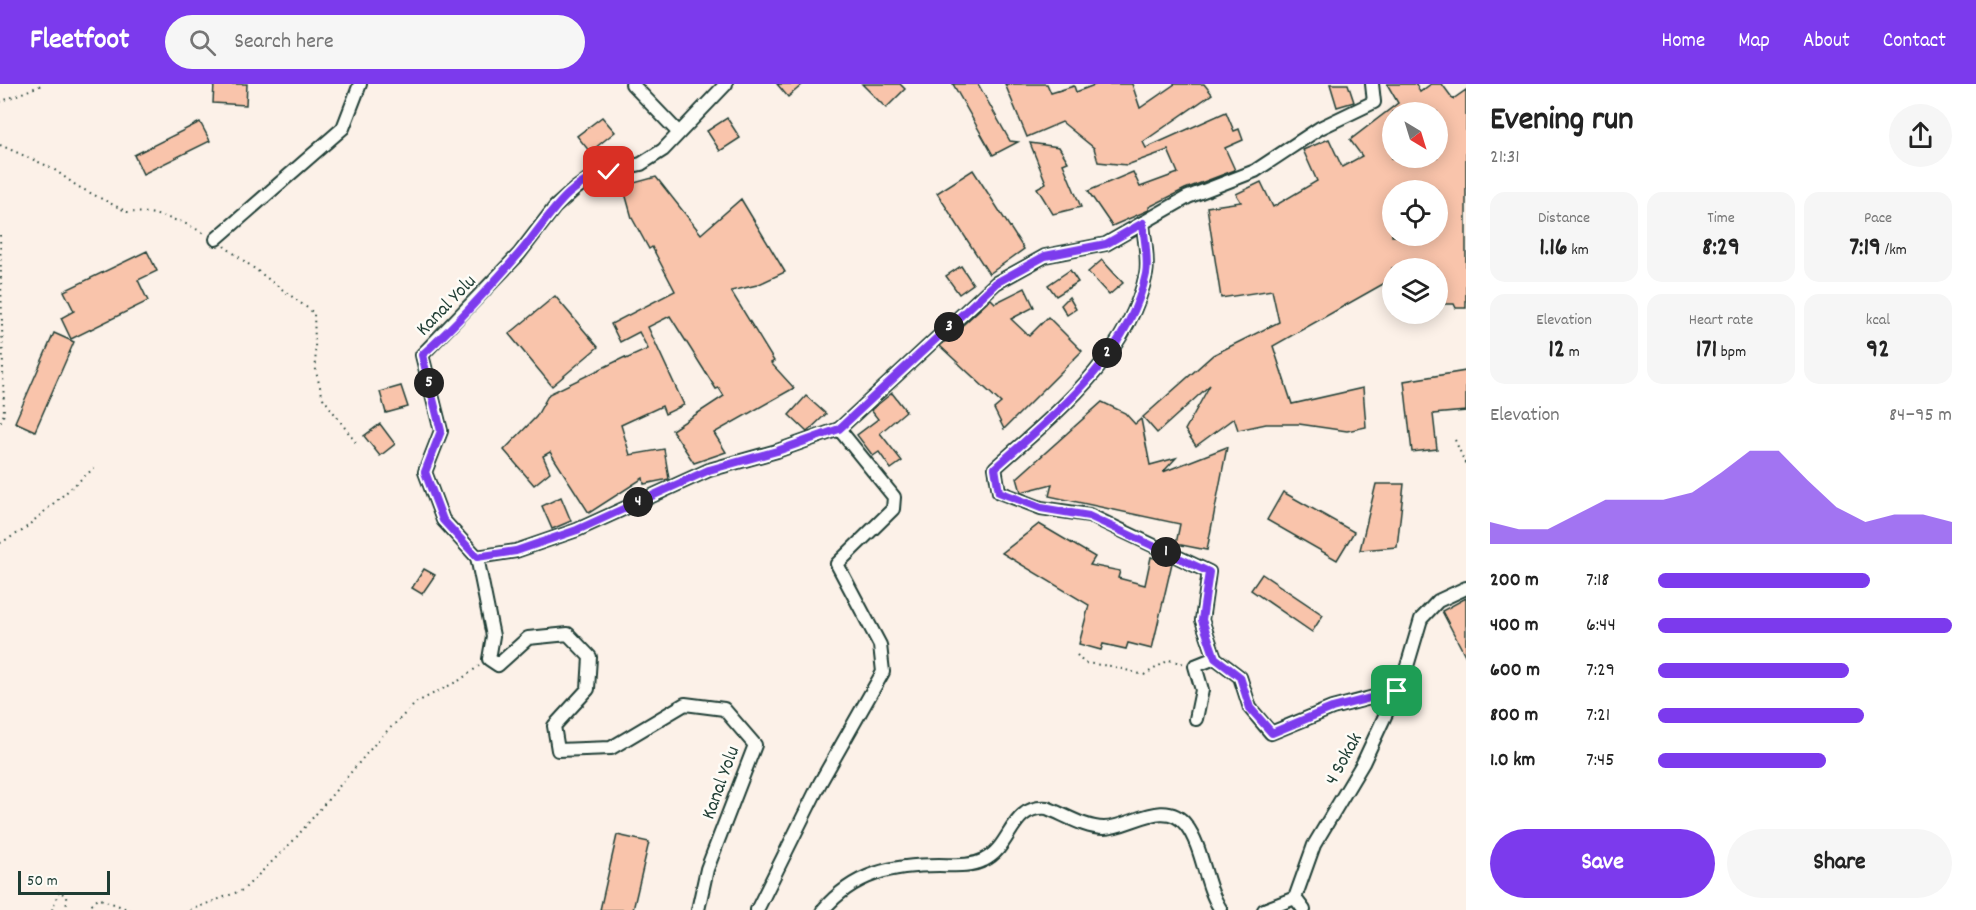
<!DOCTYPE html>
<meta charset="utf-8">
<style>
body{margin:0;font-family:Dekko,sans-serif;background:#f6f6f6;color:#222;height:100vh;display:flex;flex-direction:column;font-size:22px;white-space:nowrap}
*{box-sizing:border-box;margin:0}
p{font-size:20px;color:#767676}
.icon{flex:none;width:33px;height:33px;fill:none;stroke:currentColor;stroke-width:2;stroke-linecap:round;stroke-linejoin:round}
.map{position:relative;flex:1;overflow:hidden}
.sheet{display:flex;flex-direction:column;background:#fff;width:510px}
.sheet>*{flex:none}
.needle{width:39px;rotate:142deg}
.tools{position:absolute;left:1382px;top:18px;display:grid;gap:12px}
.tools a{display:grid;place-items:center;width:66px;height:66px;border-radius:50%;background:#fff;box-shadow:0 3px 15px #0003;font-size:30px}
.scale{position:absolute;left:18px;bottom:15px;width:92px;box-sizing:border-box;padding-left:6px;border:3px solid #1f3d34;border-top:0;font-size:16px;line-height:21px;white-space:nowrap;color:#1f3d34;-webkit-text-stroke:4px #fdfcf7;paint-order:stroke}
.pin{position:absolute;display:grid;place-items:center;width:51px;height:51px;color:#fff;margin:-26px;border-radius:12px;box-shadow:0 3px 9px #0006}
.km{position:absolute;width:30px;height:30px;margin:-15px;border-radius:50%;background:#222;color:#fff;font-size:16px;line-height:30px;text-align:center}
.round{display:grid;place-items:center;flex:none;width:63px;height:63px;border-radius:32px;background:#f6f6f6}
.summary{display:flex;align-items:center;justify-content:space-between;height:102px;padding:0 24px}
h1{font-size:33px;font-weight:700;line-height:45px}
.stats{display:grid;grid-template-columns:repeat(3,1fr);gap:9px;height:102px;padding:6px 24px}
.stats div{display:grid;align-content:center;border-radius:15px;background:#f6f6f6;text-align:center}
.stats b{font-size:26px;font-weight:700}
.stats small{font-size:16px;font-weight:400}
.stats p{font-size:16px}
.chart{height:168px;padding:12px 24px}
.chart p{display:flex;justify-content:space-between}
.chart svg{width:100%;height:108px;margin-top:6px;fill:#7c3aed;opacity:.7}
.action{display:flex;gap:12px;margin-top:auto;padding:12px 24px}
.action a{flex:1;height:69px;border-radius:36px;background:#7c3aed;color:#fff;font-size:24px;font-weight:700;line-height:69px;text-align:center}
.action a+a{background:#f6f6f6;color:#222}
ul{padding:0 24px;list-style:none;font-size:20px}
li{display:grid;grid-template-columns:96px 72px 1fr;align-items:center;height:45px}
li i{height:15px;border-radius:8px;background:#7c3aed}
header{display:flex;align-items:center;gap:36px;box-sizing:border-box;height:84px;padding:0 30px;background:#7c3aed;color:#fff}
header strong{font-size:28px}
nav{display:flex;gap:33px;margin-inline-start:auto;font-size:21px}
.search{width:420px;height:54px;background:#f6f6f6;display:flex;align-items:center;gap:15px;box-sizing:border-box;padding:0 21px;border-radius:33px;color:#767676;font-size:22px}
main{display:flex;flex:1;min-height:0}
.map>svg:first-child{display:block}
</style>
<header>
<strong>Fleetfoot</strong>
<div class="search"><svg class="icon" aria-label="search" viewBox="0 0 24 24"><circle cx="10" cy="10" r="6"/><path d="M15 15l6 6"/></svg>Search here</div>
<nav><a>Home</a><a>Map</a><a>About</a><a>Contact</a></nav>
</header>
<main>
<div class="map">
<svg width="1466" height="826" viewBox="0 0 1466 826">
<rect width="100%" height="100%" fill="#fcf1e8"/>
<filter id="ink" filterUnits="userSpaceOnUse"><feTurbulence type="fractalNoise" baseFrequency=".0167" numOctaves="2"/><feDisplacementMap in="SourceGraphic" scale="12" xChannelSelector="R" yChannelSelector="G"/><feConvolveMatrix kernelMatrix="1 2 1 2 8 2 1 2 1" color-interpolation-filters="sRGB"/></filter>
<g filter="url(#ink)">
<g fill="#f9c4ab" stroke="#1f3d34" stroke-width="1.5" fill-rule="evenodd">
<polygon points="214,0 247,0 246,21 213,19"/>
<polygon points="777,0 803,0 788,13"/>
<polygon points="862,0 900,0 905,5 886,24"/>
<polygon points="953,0 978,0 1010,57 1018,58 993,71"/>
<polygon points="1005,0 1047,0 1051,9 1074,2 1076,8 1097,0 1132,0 1140,24 1175,0 1204,0 1212,10 1143,58 1146,64 1226,28 1234,47 1239,45 1243,56 1225,64 1235,86 1185,105 1149,123 1149,126 1112,142 1088,107 1133,88 1140,103 1178,89 1168,66 1127,81 1098,78 1094,64 1062,38 1027,53"/>
<polygon points="1330,0 1348,0 1354,18 1337,23"/>
<path d="M1387,0h29l4,8 11,-8h11l11,15 13,-9v218h-10l-2,-4h-17v-36h-45v11l-119,67 19,58 71,-16 3,39 -19,4 -48,-7h-33l-28,6 -4,-12 -38,28 -11,-16 25,-45 -53,48 -14,-16 70,-62 66,-33 -7,-32 -51,8 -14,-91 34,-5 -5,-8 25,-12 12,25 44,-26 -14,-31 26,-11 13,28 20,-11 -12,-16 48,-37zM1392,28h45v46h-45zM1392,106h45v46h-45z"/>
<polygon points="602,33 615,48 590,68 577,52"/>
<polygon points="727,34 740,54 720,67 707,47"/>
<polygon points="200,38 210,57 143,90 134,71"/>
<polygon points="1030,59 1059,63 1068,78 1063,80 1081,123 1053,130 1037,104 1046,99"/>
<polygon points="973,86 1024,165 989,190 937,109"/>
<polygon points="656,93 701,150 741,115 785,188 757,201 731,207 774,277 771,279 794,304 714,349 726,368 694,379 672,346 724,312 719,304 716,305 670,232 648,243 684,321 665,330 662,322 621,341 630,371 664,365 669,395 644,400 643,394 589,429 550,368 543,372 550,388 534,401 504,366 536,333 549,310 625,273 626,275 648,265 639,248 620,258 611,240 675,207 652,163 649,165 632,134 623,102"/>
<polygon points="147,167 157,187 138,196 148,217 71,255 61,234 74,227 64,207"/>
<polygon points="1102,176 1123,199 1109,211 1088,188"/>
<polygon points="961,182 973,200 959,210 946,192"/>
<polygon points="1070,186 1078,198 1056,212 1048,201"/>
<polygon points="1025,204 1034,223 1011,235 1029,252 1048,233 1082,267 1004,345 994,325 1001,319 940,262 991,215 995,219"/>
<polygon points="555,212 598,263 552,302 509,250"/>
<polygon points="1069,213 1076,225 1067,231 1061,221"/>
<polygon points="54,249 74,258 35,347 15,338"/>
<polygon points="1466,287 1466,327 1433,330 1437,365 1412,368 1404,297"/>
<polygon points="401,302 408,323 386,329 380,308"/>
<polygon points="892,309 906,327 880,349 902,377 891,385 879,368 873,372 857,351 878,335 871,326"/>
<polygon points="806,312 826,330 807,348 789,331"/>
<polygon points="1102,318 1125,329 1135,340 1141,335 1150,381 1176,374 1163,388 1227,363 1207,466 1176,460 1180,440 1049,412 1052,400 1021,408 1017,394"/>
<polygon points="380,340 395,360 380,372 364,352"/>
<polygon points="1376,400 1404,400 1397,463 1360,466"/>
<polygon points="1283,408 1354,448 1337,476 1267,436"/>
<polygon points="561,413 571,437 552,445 542,422"/>
<polygon points="1039,440 1095,473 1090,481 1120,487 1118,494 1145,501 1151,473 1172,479 1152,565 1128,559 1126,565 1103,560 1101,566 1079,560 1089,521 1002,469"/>
<polygon points="424,485 435,491 422,510 412,504"/>
<polygon points="1262,490 1323,531 1312,548 1251,506"/>
<polygon points="1466,514 1466,573 1442,527"/>
<polygon points="617,751 649,758 633,826 600,826"/>
</g>
<g fill="none" stroke-linecap="round" stroke-linejoin="round">
<g stroke="#1f3d34" stroke-width="16">
<g id="minor">
<polyline points="632,0 678,48"/>
<path d="M1143,139c1,16 6,36 3,51 -17,82 -92,141 -151,194l4,24 42,16 48,7 120,57 -7,48 13,38"/>
<polyline points="216,155 343,44 360,0"/>
<polyline points="477,473 516,467 577,446 709,386 777,367 839,345 996,199 1045,172 1106,160 1188,113 1255,87 1320,44 1374,18 1372,0"/>
<polyline points="1196,635 1202,606 1195,582 1215,574 1240,593 1250,624 1271,649 1332,624 1397,607"/>
<polyline points="1295,814 1314,761 1363,679 1405,589 1421,535 1438,517 1466,504"/>
<polyline points="1295,814 1304,826"/>
<polyline points="698,826 707,785 755,661 724,625 685,620 611,664 558,666 554,642 588,605 590,573 568,550 528,554 498,581 489,575 493,552 477,473 443,436 425,388 441,347 422,271 519,170 555,123 575,105 594,91 641,80 663,66 726,0"/>
<polyline points="757,826 820,699 883,588 880,561 837,480 893,425 894,413 839,345"/>
<path d="M823,826c31,-37 70,-45 116,-45 15,0 31,2 45,-5 28,-13 26,-55 63,-52 18,7 38,20 57,20 25,0 61,-31 82,-3 18,24 18,60 35,85"/>
<polyline points="1264,826 1295,814"/>
</g>
</g>
<g stroke="#1f3d34" stroke-width="2" stroke-dasharray="1.5 4.5" stroke-linecap="butt">
<polyline points="0,18 44,0"/>
<polyline points="0,61 52,84 77,102 127,128 150,129 182,138 204,149"/>
<polyline points="0,151 4,330 0,339"/>
<polyline points="224,162 314,229 316,288 323,314 356,359"/>
<polyline points="1455,356 1466,381"/>
<polyline points="0,459 22,447 94,384"/>
<polyline points="1077,571 1084,579 1111,582 1144,591 1169,576 1185,580"/>
<polyline points="52,826 59,807 66,812 67,826"/>
<polyline points="93,826 92,820 98,814 130,826"/>
<polyline points="190,826 243,806 294,756 379,655 417,618 460,596 479,582"/>
</g>
<use href="#minor" stroke="#fdfcf7" stroke-width="12"/>
</g>
</g>
<g fill="none" stroke-linecap="round" stroke-linejoin="round" filter="url(#ink)">
<g stroke="#fff" stroke-width="12">
<path id="route" d="M609,88c-44,9 -64,53 -92,84 -30,34 -61,69 -95,99l19,76 -16,41 18,48 34,37 39,-6 61,-21 132,-60 68,-19 62,-22 157,-146 49,-27 61,-12 37,-21c1,16 6,36 3,51 -17,82 -92,141 -151,194l4,24 42,16 48,8 120,56 -7,48 13,38 25,19 10,31 22,25 60,-25 65,-17"/>
</g>
<use href="#route" stroke="#7c3aed" stroke-width="8"/>
</g>
<g text-anchor="middle" stroke-width="5" stroke-linejoin="round" paint-order="stroke">
<g font-size="20" fill="#1f3d34" stroke="#fdfcf7">
<text transform="translate(445 220) rotate(-46)" y="7">Kanal Yolu</text>
<text transform="translate(1342 674) rotate(-61)" y="7">4 Sokak</text>
<text transform="translate(719 698) rotate(-70)" y="7">Kanal Yolu</text>
</g>
</g>
</svg>
<div class="tools">
<a><svg class="needle" viewBox="-14 -14 28 28"><path d="M0-13l5 13h-10z" fill="#e53935"/><path d="M0 13l5-13h-10z" fill="#767676"/></svg></a>
<a><svg class="icon" aria-label="locate" viewBox="0 0 24 24"><circle cx="12" cy="12" r="6"/><path d="M12 2v4M12 18v4M2 12h4M18 12h4"/></svg></a>
<a><svg class="icon" aria-label="layers" viewBox="0 0 24 24"><path d="M12 4l9 5-9 5-9-5zM3 14l9 5 9-5"/></svg></a>
</div>
<div class="scale">50 m</div>
<div class="pin" style="left:1397px;top:607px;background:#1e9e55"><svg class="icon" aria-label="arrive" viewBox="0 0 24 24"><path d="M6 21V4h12l-3 4 3 4H6"/></svg></div>
<div class="pin" style="left:609px;top:88px;background:#d93025"><svg class="icon" aria-label="check" viewBox="0 0 24 24"><path d="M5 12l5 5 9-10"/></svg></div>
<b class="km" style="left:1166px;top:468px">1</b>
<b class="km" style="left:1107px;top:269px">2</b>
<b class="km" style="left:949px;top:243px">3</b>
<b class="km" style="left:638px;top:418px">4</b>
<b class="km" style="left:429px;top:299px">5</b>
</div>
<section class="sheet">
<div class="summary"><div><h1>Evening run</h1><p>21:31</p></div><a class="round"><svg class="icon" aria-label="share" viewBox="0 0 24 24"><path d="M12 15V3M7 8l5-5 5 5M5 13v7h14v-7"/></svg></a></div>
<div class="stats">
<div><p>Distance</p><b>1.16<small> km</small></b></div>
<div><p>Time</p><b>8:29</b></div>
<div><p>Pace</p><b>7:19<small> /km</small></b></div>
</div>
<div class="stats">
<div><p>Elevation</p><b>12<small> m</small></b></div>
<div><p>Heart rate</p><b>171<small> bpm</small></b></div>
<div><p>kcal</p><b>92</b></div>
</div>
<div class="chart"><p><span>Elevation</span>84–95 m</p>
<svg viewBox="0 0 160 44" preserveAspectRatio="none"><path d="M0 44V35L10 38L20 38L30 32L40 26L50 26L60 26L70 23L80 15L90 6L100 6L110 18L120 29L130 35L140 32L150 32L160 35V44z"/></svg>
</div>
<ul>
<li><b>200 m</b>7:18<i style="width:72%"></i></li>
<li><b>400 m</b>6:44<i style="width:100%"></i></li>
<li><b>600 m</b>7:29<i style="width:65%"></i></li>
<li><b>800 m</b>7:21<i style="width:70%"></i></li>
<li><b>1.0 km</b>7:45<i style="width:57%"></i></li>
</ul>
<div class="action"><a>Save</a><a>Share</a></div>
</section>
</main>
